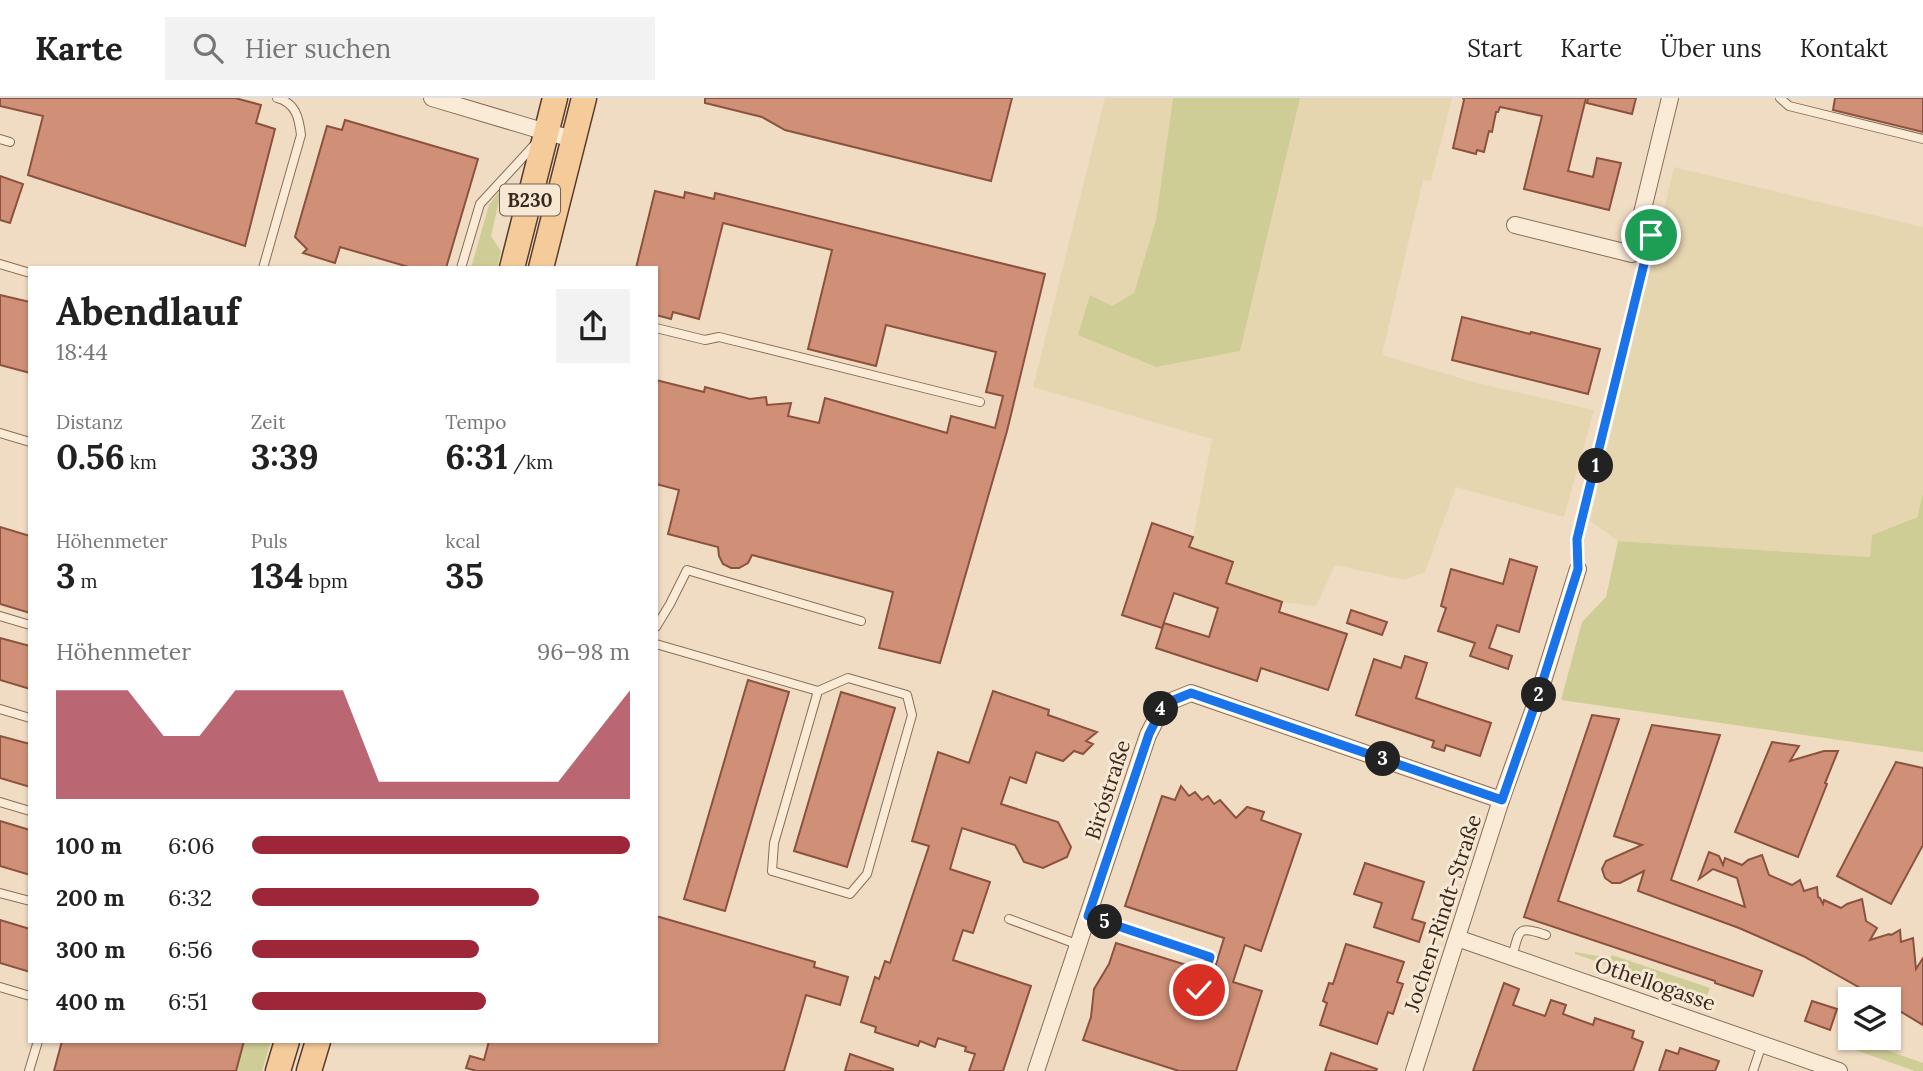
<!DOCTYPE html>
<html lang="de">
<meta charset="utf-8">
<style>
body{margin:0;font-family:Lora,serif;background:#f2f2f2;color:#222;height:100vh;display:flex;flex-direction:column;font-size:26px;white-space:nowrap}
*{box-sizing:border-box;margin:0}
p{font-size:23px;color:#767676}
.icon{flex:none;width:38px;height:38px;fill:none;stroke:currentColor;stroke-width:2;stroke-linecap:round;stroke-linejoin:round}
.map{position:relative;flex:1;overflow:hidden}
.details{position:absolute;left:28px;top:168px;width:630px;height:777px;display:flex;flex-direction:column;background:#fff;border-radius:0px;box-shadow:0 2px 5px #0004}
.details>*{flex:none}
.tools{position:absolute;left:1838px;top:889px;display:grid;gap:14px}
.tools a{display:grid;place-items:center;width:63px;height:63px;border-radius:0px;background:#fff;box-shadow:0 2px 5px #0004;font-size:35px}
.pin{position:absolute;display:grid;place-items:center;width:60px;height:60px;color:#fff;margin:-30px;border:4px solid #fff;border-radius:50%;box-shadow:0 2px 7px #0007}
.km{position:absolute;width:35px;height:35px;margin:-18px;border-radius:50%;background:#222;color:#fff;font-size:19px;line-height:35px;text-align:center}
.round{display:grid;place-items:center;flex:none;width:74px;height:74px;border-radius:0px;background:#f2f2f2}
.overview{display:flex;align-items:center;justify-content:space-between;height:119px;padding:0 28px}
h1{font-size:38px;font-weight:800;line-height:52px}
.stats{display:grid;grid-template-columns:repeat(3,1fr);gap:10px;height:119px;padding:7px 28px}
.stats div{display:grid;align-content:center}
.stats b{font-size:35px;font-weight:800}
.stats small{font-size:19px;font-weight:400}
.stats p{font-size:19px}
.chart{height:196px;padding:14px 28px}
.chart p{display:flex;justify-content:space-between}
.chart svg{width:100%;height:126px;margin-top:7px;fill:#9d2638;opacity:.7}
ul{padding:0 28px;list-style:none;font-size:23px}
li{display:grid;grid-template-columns:112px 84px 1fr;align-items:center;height:52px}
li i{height:18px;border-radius:9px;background:#9d2638}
header{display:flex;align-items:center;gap:42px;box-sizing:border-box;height:98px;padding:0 35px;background:#fff;border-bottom:2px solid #e0e0e0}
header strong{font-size:33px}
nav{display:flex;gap:38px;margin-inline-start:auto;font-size:24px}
.search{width:490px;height:63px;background:#f2f2f2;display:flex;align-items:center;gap:18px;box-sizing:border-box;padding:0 24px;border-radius:0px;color:#767676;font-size:26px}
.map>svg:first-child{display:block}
</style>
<header>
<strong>Karte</strong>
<div class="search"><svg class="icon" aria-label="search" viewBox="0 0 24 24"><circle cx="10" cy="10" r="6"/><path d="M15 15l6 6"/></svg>Hier suchen</div>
<nav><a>Start</a><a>Karte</a><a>Über uns</a><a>Kontakt</a></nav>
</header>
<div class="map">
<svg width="1923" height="973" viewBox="0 0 1923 973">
<rect width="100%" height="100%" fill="#f0dcc3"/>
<g fill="#e6d6b0">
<polygon points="1105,0 1452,0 1431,83 1423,82 1382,257 1477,285 1594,312 1564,419 1456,389 1425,474 1405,482 1335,467 1316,508 1282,504 1226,485 1233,464 1189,449 1193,438 1212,341 1033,289"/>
<polygon points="1674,69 1923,129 1923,395 1917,418 1872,437 1870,459 1618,443 1590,423"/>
</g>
<g fill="#cfcd96">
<polygon points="1173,0 1300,0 1240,253 1156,269 1078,237 1090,197 1112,208 1134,195 1156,122"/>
<polygon points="502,90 491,138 501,153 497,170 471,170 489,107"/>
<polygon points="1923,395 1923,654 1561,602 1582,524 1606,499 1618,443 1870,459 1872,437 1917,419"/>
<polygon points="1575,854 1610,860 1612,857 1710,890 1706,900 1575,856"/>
<polygon points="1849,939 1923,965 1923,973 1915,973 1844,948"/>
<polygon points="244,943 271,943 262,973 236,973"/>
</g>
<g fill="#d09077" stroke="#8b523e" stroke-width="2">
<polygon points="0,0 235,0 261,7 256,25 275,31 245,148 28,77 43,18 0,8"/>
<polygon points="705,0 1012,0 991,83 785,32 762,19 705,5"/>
<polygon points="1463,0 1586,0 1568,73 1593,79 1597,60 1621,65 1609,112 1524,91 1542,18 1500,9 1498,14 1496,14 1492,34 1489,33 1484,54 1477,52 1476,56 1453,50 1464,2"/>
<polygon points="1588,0 1636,0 1632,16 1587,5"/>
<polygon points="1835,0 1923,0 1923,34 1833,12"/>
<polygon points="345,22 478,61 446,170 412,170 340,149 335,165 303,155 307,151 295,139 327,28 342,32"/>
<polygon points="0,78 23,86 10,125 0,122"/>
<polygon points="655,93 684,100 685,94 714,101 715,95 1045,176 1007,333 940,565 879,550 893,494 752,457 748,465 739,470 731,470 723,466 719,458 718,449 668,436 679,392 656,386 656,282 704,294 705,289 750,301 766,299 767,307 791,305 788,318 819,325 825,300 947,335 951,318 995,330 1003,298 986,294 996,254 886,227 876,268 808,251 832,152 723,125 699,221 673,214 671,221 656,217 656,170 636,170"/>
<polygon points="0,197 30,204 30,275 0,267"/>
<polygon points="1462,219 1530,236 1531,234 1600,251 1588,296 1452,262"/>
<polygon points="1152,425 1193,439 1189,449 1233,464 1226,485 1282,504 1279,514 1347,536 1328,592 1261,570 1257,583 1156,550 1164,525 1209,539 1218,510 1174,495 1162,530 1122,517"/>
<polygon points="0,429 30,438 30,515 0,506"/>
<polygon points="1510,461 1537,469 1519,534 1497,527 1489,550 1512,558 1508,571 1470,558 1475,545 1438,533 1446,510 1441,508 1451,471 1503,486"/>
<polygon points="1351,512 1387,524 1382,537 1347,525"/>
<polygon points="0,540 30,548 30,591 0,582"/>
<polygon points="1405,558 1427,565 1416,600 1491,625 1480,658 1446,647 1444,653 1432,649 1434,643 1356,617 1374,561 1401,570"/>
<polygon points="748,582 789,594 725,813 684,801"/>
<polygon points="993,593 1049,612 1048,617 1097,634 1086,643 1093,646 1083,656 1074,653 1063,663 1036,654 1026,685 1010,679 1001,706 1058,724 1071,749 1067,759 1043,770 1024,764 1015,747 962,730 950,771 990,784 973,835 963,832 953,862 1031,888 1003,973 969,973 975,956 965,953 966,949 938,940 935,949 920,943 918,948 875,934 876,929 861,924 875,879 879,881 885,863 890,865 929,748 912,743 938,654 969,665"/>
<polygon points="841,594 895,610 847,769 794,753"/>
<polygon points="1592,617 1619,621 1558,803 1762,873 1753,898 1715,885 1715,883 1524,819"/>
<polygon points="1652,627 1720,637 1671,782 1745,809 1737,780 1713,771 1699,781 1709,754 1719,758 1723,767 1725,760 1742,767 1748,762 1762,757 1769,777 1792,787 1800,782 1804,793 1817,789 1818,799 1820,800 1823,806 1824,802 1841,810 1847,806 1862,801 1866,823 1877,830 1870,842 1889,836 1891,837 1900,832 1901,844 1913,840 1916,871 1923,860 1923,927 1888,906 1888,901 1880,901 1803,858 1739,830 1638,793 1644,773 1620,785 1612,785 1605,780 1602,771 1606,763 1642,747 1614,738"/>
<polygon points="0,638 30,646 30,689 0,680"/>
<polygon points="1772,644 1799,648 1790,663 1824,653 1838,653 1825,685 1827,686 1798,759 1735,734"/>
<polygon points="1896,664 1923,670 1923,747 1891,806 1837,778"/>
<polygon points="1181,688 1189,698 1195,694 1202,702 1208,698 1214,706 1220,702 1236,720 1247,709 1264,714 1261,722 1301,736 1261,853 1245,847 1233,884 1262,893 1236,973 1179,973 1083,942 1091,919 1094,891 1109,866 1116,845 1199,871 1193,893 1198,898 1204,896 1211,876 1213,876 1224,840 1125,808 1162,698 1175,702"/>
<polygon points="0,723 30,732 30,777 0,768"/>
<polygon points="1365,765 1424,784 1412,821 1425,825 1419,844 1374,829 1382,805 1354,796"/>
<polygon points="656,818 815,864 814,869 848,879 840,907 806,897 784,973 477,973 466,970 470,958 484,962 489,943 656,943"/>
<polygon points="0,822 30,831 30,874 0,865"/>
<polygon points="1346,846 1404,864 1397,884 1403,886 1393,916 1388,914 1377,946 1320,927 1327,905 1323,903 1329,885 1333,886"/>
<polygon points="1504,885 1519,891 1513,907 1545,918 1551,902 1566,907 1563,916 1593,927 1595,920 1634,933 1632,940 1643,944 1633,973 1473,973"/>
<polygon points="1812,903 1837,911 1830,932 1805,923"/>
<polygon points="62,943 244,943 236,973 54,973"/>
<polygon points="1680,950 1719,963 1715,973 1659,973 1666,952 1678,956"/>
<polygon points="1331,955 1377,971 1376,973 1325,973"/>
<polygon points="850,956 893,971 893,973 845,973"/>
</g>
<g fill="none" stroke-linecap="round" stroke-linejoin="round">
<g stroke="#8b6d59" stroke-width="10">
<g id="service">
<polyline points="1780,0 1789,8 1923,41"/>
<polyline points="0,41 10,44"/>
<polyline points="0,166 30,175"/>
<path d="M263,170l38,-133c-2,-17 -5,-32 -24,-37"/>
<polyline points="461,170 480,106 537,44"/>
<polyline points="656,230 705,242 719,239 980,304"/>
<polyline points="0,335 30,344"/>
<polyline points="1578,471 1577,441 1651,137"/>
<polyline points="0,518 30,527"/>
<polyline points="656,529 670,506 687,472 861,523"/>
<polyline points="656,546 818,593"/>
<polygon points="848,580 907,597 912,617 867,776 850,796 772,773 774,745 818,593"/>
<polyline points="0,611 30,620"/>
<polyline points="0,704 30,713"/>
<polyline points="0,795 30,803"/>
<polyline points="1088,818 1210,859 1199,892"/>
<polyline points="1009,821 1079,847"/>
<path d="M1512,859c8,-27 4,-32 34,-22"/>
<polyline points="0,889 30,898"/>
<polyline points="29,973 38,943"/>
<polyline points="1753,973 1762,946"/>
</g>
</g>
<g stroke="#8b6d59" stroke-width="18">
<g id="minor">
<polyline points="432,0 546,34 574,41"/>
<polyline points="1515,127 1632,156 1670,0"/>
<polyline points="1457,840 1839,973"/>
<polyline points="1036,973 1148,637 1164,606 1191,595 1501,702"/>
<polyline points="1414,973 1501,702 1538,599 1578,471"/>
</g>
</g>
<g stroke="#593b2d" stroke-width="27">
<g id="primary">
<polyline points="512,170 555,0"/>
<polyline points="541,170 584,0"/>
<polyline points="278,973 287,943"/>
<polyline points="309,973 318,943"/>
</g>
</g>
<use href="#service" stroke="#faebd7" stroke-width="8"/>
<use href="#minor" stroke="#faebd7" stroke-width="16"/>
<use href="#primary" stroke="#f5cb9a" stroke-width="24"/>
</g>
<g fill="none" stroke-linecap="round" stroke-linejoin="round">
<g stroke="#fff" stroke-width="14">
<polyline id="route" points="1199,892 1210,859 1088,818 1149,636 1164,606 1191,595 1502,702 1538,598 1578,471 1577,441 1651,137"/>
</g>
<use href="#route" stroke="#1a73e8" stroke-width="9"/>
</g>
<g text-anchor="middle" stroke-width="6" stroke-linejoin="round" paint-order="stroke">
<rect fill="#f7e8d3" stroke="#736254" stroke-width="2" x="500" y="86.5" width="60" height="31" rx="5"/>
<g font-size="19" font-weight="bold" fill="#3a281e">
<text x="530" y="109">B230</text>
</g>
<g font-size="21" fill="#3a281e" stroke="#f7e8d3">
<text transform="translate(1108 692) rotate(-72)" y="7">Biróstraße</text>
<text transform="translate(1443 815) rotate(-72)" y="7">Jochen-Rindt-Straße</text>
<text transform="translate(1655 886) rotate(19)" y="7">Othellogasse</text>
</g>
</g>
</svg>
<div class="tools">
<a><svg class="icon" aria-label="layers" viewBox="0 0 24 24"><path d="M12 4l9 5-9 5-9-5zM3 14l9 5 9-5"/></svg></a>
</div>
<div class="pin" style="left:1651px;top:137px;background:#1e9e55"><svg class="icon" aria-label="arrive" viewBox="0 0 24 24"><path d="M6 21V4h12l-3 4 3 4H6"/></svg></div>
<div class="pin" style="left:1199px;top:892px;background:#d93025"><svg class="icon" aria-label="check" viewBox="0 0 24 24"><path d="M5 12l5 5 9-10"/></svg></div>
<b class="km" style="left:1596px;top:368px">1</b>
<b class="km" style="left:1539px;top:597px">2</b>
<b class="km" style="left:1383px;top:661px">3</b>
<b class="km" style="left:1161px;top:611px">4</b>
<b class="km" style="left:1105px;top:824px">5</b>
<section class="details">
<div class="overview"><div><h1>Abendlauf</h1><p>18:44</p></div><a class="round"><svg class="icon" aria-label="share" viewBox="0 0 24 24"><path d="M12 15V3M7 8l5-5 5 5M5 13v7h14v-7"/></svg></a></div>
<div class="stats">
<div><p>Distanz</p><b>0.56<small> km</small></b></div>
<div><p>Zeit</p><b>3:39</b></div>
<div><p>Tempo</p><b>6:31<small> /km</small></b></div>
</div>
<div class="stats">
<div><p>Höhenmeter</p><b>3<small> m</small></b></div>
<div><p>Puls</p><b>134<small> bpm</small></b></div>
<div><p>kcal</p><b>35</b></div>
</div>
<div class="chart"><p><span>Höhenmeter</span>96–98 m</p>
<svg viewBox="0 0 160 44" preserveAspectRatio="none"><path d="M0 44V6L10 6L20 6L30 22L40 22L50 6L60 6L70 6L80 6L90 38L100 38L110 38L120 38L130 38L140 38L150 22L160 6V44z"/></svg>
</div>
<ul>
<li><b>100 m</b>6:06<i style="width:100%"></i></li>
<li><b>200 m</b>6:32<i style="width:76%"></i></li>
<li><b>300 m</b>6:56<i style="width:60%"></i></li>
<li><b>400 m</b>6:51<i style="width:62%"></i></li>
</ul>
</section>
</div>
